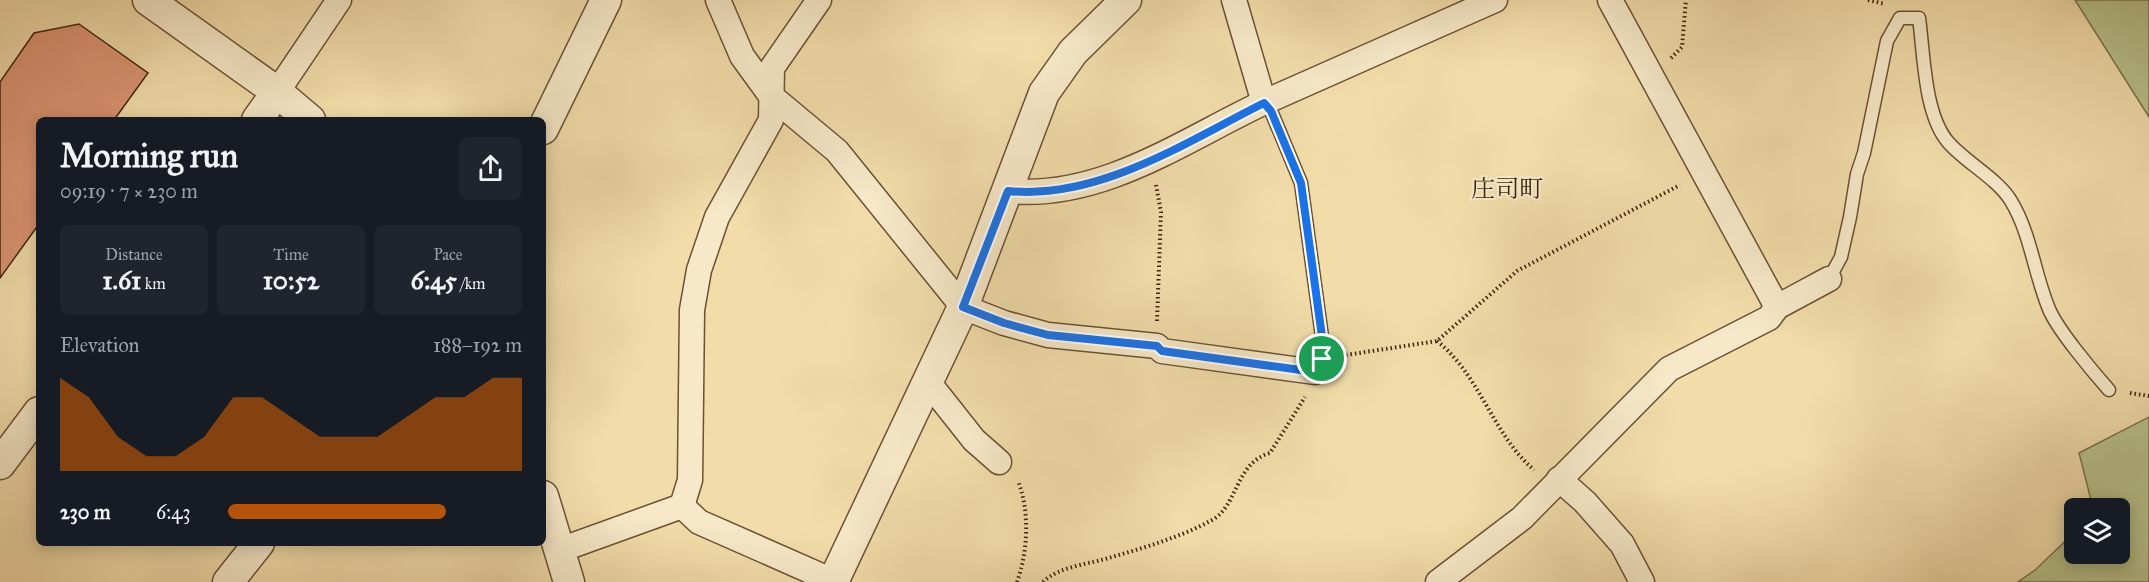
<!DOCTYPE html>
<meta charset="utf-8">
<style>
body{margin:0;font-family:"IM FELL Great Primer","Noto Serif JP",serif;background:#20242c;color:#f1f3f6;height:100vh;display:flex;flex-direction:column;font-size:22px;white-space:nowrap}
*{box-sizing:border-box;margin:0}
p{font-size:20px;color:#9ea1a6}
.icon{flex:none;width:33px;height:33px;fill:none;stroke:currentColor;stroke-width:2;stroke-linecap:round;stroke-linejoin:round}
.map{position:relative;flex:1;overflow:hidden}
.sheet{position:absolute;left:36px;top:117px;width:510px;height:429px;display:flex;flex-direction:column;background:#171b24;border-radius:9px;box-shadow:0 3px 15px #0003}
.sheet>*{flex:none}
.fabs{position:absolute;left:2064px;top:498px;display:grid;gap:12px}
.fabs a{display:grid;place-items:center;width:66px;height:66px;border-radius:9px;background:#171b24;box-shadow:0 3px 15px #0003;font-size:30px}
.pin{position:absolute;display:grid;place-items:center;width:51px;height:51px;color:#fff;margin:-26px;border:3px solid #fff;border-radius:50%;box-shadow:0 2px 6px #0007}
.round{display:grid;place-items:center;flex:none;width:63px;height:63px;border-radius:9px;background:#20242c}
.headline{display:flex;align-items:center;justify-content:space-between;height:102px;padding:0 24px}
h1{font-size:33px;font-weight:700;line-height:45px}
.metrics{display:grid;grid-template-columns:repeat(3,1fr);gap:9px;height:102px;padding:6px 24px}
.metrics div{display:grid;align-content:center;border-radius:9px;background:#20242c;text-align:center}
.metrics b{font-size:26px;font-weight:700}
.metrics small{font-size:16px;font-weight:400}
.metrics p{font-size:16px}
.chart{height:168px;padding:12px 24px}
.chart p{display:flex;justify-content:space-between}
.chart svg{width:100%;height:108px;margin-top:6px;fill:#b45309;opacity:.7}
ul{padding:0 24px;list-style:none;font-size:20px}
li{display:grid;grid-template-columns:96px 72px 1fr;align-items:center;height:45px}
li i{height:15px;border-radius:8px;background:#b45309}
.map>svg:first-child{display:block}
</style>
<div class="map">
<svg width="2149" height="582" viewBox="0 0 2149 582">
<rect width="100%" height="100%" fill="#f1dcaa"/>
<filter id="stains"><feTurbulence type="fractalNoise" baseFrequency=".00333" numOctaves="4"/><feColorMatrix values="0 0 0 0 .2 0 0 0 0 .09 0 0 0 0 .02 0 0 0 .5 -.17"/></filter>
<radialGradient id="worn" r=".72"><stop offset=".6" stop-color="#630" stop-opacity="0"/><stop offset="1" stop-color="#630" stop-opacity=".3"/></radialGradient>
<g fill="#b7c18b" stroke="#7b724b" stroke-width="1.5">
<polygon points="2075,0 2149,0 2149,117"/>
<polygon points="2149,417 2149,582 2018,582 2035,570 2074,533 2074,554 2120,554 2120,508 2093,508 2079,453"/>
</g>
<polygon fill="#db9473" stroke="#3f230b" stroke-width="1.5" points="79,24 148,73 114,120 39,120 39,224 0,278 0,82 34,33"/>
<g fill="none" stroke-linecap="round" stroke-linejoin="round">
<g stroke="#6c5133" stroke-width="15">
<g id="service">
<polyline points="1264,103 1271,111 1301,183 1323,344 1322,359"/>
<path d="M1829,279l12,-22 9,-40 7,-43 7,-21 23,-112 13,-23h19c5,36 5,96 29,124 17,20 50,37 63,59 20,33 23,72 38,108 8,20 44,63 60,81"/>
</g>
</g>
<g stroke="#6c5133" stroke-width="27">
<g id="minor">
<polyline points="718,0 742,56 771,96 837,151 963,307 1004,323 1048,335 1157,346 1162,351 1315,372 1322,359"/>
<polyline points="1234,0 1264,103"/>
<polyline points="1610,0 1777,307 1829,279"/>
<polyline points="277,92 339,0"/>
<path d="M1008,191c95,9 177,-52 259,-90 76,-34 152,-67 228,-101"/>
<polyline points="926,383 936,392 974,440 999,462"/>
<polyline points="1559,479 1585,502 1622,544 1642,582"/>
<polyline points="682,506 690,480 692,310 699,270 717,217 771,120 772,68 819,0"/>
<polyline points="560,550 682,506 699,522 833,581"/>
<polyline points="1438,582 1522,518 1669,369 1769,318 1777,307"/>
</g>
</g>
<g stroke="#6c5133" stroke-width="33">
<g id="tertiary">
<polyline points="148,0 277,92 310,120"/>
<polyline points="257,120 277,92"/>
<polyline points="543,129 606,0"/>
<polyline points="0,464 39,412"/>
<polyline points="543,496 569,582"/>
<polyline points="228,582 259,543"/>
<polyline points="833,582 963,307 1044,93 1073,52 1126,0"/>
</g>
</g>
<g stroke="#3f230b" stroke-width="4" stroke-dasharray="1.5 3" stroke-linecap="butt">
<polyline points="1868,0 1885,4"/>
<polyline points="1671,58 1682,47 1686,0"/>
<polyline points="1156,185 1161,212 1157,321"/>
<path d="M1437,341c43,34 56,94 97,129"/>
<polyline points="1346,355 1437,341 1517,271 1680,185"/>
<polyline points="2130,393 2149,396"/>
<path d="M1017,582c11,-31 13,-70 1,-101"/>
<path d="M1043,582c16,-16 48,-18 69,-25 34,-10 69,-20 100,-37 26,-14 23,-57 58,-67l35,-56"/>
</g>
<use href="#service" stroke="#f6e8c8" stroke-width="12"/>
<use href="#minor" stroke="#f6e8c8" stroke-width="24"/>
<use href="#tertiary" stroke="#f6e8c8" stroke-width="30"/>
</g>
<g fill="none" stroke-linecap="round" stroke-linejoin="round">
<g stroke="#fff" stroke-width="12">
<path id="route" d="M1264,103l7,8 30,72 22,161 -1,15 -7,13 -153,-21 -5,-5 -109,-11 -44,-12 -41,-16 45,-116c91,9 178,-49 256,-88z"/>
</g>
<use href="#route" stroke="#1a73e8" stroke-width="8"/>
</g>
<g text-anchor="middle" stroke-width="4.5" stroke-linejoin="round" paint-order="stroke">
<g font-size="24" fill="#3f230b" stroke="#f6e8c8">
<text x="1507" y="197">庄司町</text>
</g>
</g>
<rect width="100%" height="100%" filter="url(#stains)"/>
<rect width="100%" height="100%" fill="url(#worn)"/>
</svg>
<div class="fabs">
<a><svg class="icon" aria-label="layers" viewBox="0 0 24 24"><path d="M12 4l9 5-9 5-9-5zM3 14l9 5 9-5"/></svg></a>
</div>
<div class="pin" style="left:1322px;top:359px;background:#1e9e55"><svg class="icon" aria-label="arrive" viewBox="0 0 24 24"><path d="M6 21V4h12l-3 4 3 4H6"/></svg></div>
<section class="sheet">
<div class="headline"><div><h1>Morning run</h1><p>09:19 · 7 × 230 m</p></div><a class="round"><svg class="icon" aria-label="share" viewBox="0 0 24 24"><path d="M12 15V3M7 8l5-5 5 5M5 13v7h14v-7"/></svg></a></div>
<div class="metrics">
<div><p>Distance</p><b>1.61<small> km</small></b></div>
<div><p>Time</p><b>10:52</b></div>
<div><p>Pace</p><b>6:45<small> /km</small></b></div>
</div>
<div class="chart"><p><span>Elevation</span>188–192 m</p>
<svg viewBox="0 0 160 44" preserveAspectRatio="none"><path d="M0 44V6L10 14L20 30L30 38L40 38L50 30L60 14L70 14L80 22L90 30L100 30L110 30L120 22L130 14L140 14L150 6L160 6V44z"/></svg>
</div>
<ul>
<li><b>230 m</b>6:43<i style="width:74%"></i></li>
</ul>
</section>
</div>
